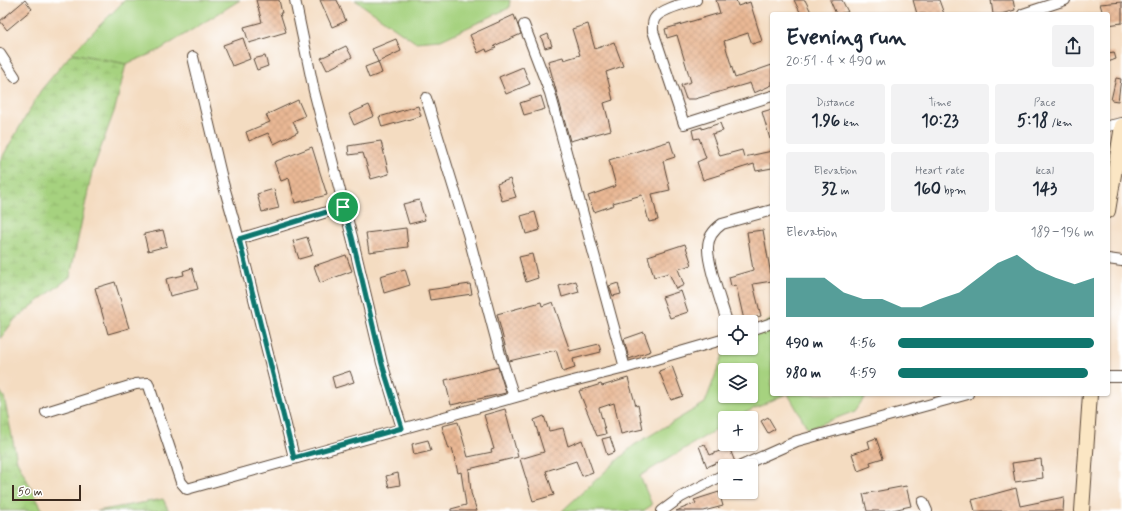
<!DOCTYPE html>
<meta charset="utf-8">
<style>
body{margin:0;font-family:Mynerve,sans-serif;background:#f2f2f3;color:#1f2937;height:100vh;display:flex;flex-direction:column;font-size:15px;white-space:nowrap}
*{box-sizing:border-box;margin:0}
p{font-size:13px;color:#747a83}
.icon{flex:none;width:22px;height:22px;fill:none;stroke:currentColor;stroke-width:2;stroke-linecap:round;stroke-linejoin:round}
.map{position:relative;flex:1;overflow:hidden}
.panel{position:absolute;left:770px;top:12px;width:340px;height:384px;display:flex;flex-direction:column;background:#fff;border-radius:4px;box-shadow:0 1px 3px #0004}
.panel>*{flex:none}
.tools{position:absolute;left:718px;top:315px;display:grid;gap:8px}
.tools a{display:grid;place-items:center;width:40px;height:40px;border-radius:4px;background:#fff;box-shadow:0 1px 3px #0004;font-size:20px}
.scale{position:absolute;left:12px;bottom:10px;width:69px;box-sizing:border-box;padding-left:4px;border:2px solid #3b2a1e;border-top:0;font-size:11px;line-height:14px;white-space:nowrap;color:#3b2a1e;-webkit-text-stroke:3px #fff;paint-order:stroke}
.pin{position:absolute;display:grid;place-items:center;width:34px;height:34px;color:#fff;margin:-17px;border:2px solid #fff;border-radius:50%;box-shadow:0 1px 4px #0007}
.round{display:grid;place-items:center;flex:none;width:42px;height:42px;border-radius:4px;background:#f2f2f3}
.headline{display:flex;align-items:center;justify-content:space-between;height:68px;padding:0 16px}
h1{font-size:22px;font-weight:700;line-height:30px}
.stats{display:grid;grid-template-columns:repeat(3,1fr);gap:6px;height:68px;padding:4px 16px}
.stats div{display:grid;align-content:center;border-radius:4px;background:#f2f2f3;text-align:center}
.stats b{font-size:17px;font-weight:700}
.stats small{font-size:11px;font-weight:400}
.stats p{font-size:11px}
.chart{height:112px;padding:8px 16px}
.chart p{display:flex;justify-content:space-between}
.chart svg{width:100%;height:72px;margin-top:4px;fill:#0f766e;opacity:.7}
ul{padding:0 16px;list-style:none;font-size:13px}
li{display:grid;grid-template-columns:64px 48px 1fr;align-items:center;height:30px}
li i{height:10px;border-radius:5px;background:#0f766e}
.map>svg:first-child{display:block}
</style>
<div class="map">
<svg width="1122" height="511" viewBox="0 0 1122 511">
<defs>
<pattern id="wetland-marsh" width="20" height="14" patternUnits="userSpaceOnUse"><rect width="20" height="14" fill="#a6d27f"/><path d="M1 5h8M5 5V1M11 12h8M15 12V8" fill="none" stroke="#90b46d"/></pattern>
<pattern id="building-cross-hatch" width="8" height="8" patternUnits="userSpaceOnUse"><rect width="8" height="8" fill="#e9b894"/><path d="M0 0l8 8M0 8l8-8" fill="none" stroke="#c99e7f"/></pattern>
</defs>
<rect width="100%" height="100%" fill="#fff"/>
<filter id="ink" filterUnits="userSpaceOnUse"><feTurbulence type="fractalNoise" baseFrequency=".025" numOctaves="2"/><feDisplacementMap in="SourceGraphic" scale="8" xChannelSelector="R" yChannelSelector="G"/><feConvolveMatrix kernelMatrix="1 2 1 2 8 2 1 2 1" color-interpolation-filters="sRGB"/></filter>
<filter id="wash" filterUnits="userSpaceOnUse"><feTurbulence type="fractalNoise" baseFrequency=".012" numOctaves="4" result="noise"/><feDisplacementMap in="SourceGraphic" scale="16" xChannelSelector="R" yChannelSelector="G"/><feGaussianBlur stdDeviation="0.9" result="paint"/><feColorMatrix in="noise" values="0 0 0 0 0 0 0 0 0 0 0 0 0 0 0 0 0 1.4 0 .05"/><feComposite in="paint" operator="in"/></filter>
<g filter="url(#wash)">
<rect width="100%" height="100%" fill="#f4dcc1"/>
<g fill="#a6d27f" stroke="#707e4e" fill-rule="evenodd">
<polygon points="125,0 240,0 158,51 126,64 72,53"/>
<polygon points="355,0 510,0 509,8 441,40 415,42"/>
<path d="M772,319v75h14l-52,24h-9v6l-85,52 12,29 -9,6h-81l72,-66 71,-42 19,-51 6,-4h21v-16zM725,370h26v26h-26z"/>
<polygon points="788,394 867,394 855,411 808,429"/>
</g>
<g fill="url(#wetland-marsh)" stroke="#707e4e">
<polygon points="72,53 126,64 115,109 92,172 70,277 15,319 0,339 0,161 41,90"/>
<polygon points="0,391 4,397 17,461 43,511 0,511"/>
<polygon points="163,499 169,511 97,511"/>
</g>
<g id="blocks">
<g fill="url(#building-cross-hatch)">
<polygon points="25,0 32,9 7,30 0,21"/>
<polygon points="256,0 279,0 282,13 280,13 286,32 249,43 244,27 262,22"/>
<polygon points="320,0 337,0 346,21 332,27"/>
<polygon points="716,0 736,0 738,6 750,2 762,41 752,44 748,33 724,41 735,78 772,65 772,85 754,93 750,83 695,99 686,99 681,85 691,82 677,35 667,38 665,29 720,13"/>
<polygon points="794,0 805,0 812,14 801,14"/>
<polygon points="830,0 842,0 848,12 836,14"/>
<polygon points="913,0 939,0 944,14 917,14"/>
<polygon points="991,0 1013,0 1015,10 1001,14 993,14"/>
<polygon points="1122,2 1122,23 1108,25 1108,14 1103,14 1100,4"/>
<polygon points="514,15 521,34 494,46 496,48 487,52 486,49 478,53 470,35"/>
<polygon points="588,24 595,49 614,42 623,66 606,72 613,100 604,103 611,130 570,141 548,61 563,57 564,60 580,55 572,29"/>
<polygon points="548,34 552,46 545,48 541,37"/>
<polygon points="243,38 250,59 232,66 223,45"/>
<polygon points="396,39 401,51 378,62 372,49"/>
<polygon points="346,46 352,57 327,70 321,58"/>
<polygon points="1114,52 1116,59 1108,62 1108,53"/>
<polygon points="265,56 268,66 257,70 253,59"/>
<polygon points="378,62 382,73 369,78 365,67"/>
<polygon points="523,67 530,84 506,94 499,77"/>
<polygon points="1116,78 1121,79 1118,101 1111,100"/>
<polygon points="541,96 545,109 524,115 520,103"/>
<polygon points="298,100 305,116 293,121 298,132 274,144 268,133 249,141 246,132 270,122 266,115"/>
<polygon points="369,105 374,116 354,125 349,114"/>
<polygon points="418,106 421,116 382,127 379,117"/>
<polygon points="772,109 772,139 770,139 762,112"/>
<polygon points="720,123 723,131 712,134 720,156 742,150 744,157 772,151 772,168 756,171 754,164 703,180 697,162 706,158 699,138 694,139 692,130 702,127 702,129"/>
<polygon points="381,141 389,174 371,179 363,153 349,155 348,146"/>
<polygon points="670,141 675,157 663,161 670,190 652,194 658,220 649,222 642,195 613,203 614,205 594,212 588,196 616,186 609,160"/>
<polygon points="312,147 327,195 295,203 289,178 281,181 274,162"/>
<polygon points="510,179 516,197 502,201 497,184"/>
<polygon points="274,189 279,208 262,212 257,194"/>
<polygon points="419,200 425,220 409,224 403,204"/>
<polygon points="535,212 540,230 526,234 521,216"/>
<polygon points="406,228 408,247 369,252 366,233"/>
<polygon points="163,230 167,246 148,251 144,234"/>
<polygon points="763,230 772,281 753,284 761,316 744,320 736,285 731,286 729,277 753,270 747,232"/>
<polygon points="307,237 313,255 299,259 293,241"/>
<polygon points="685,244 692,265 678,269 684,285 676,289 669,273 654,277 648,256"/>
<polygon points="532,254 538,278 526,282 519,257"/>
<polygon points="346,255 352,271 320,283 314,266"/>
<polygon points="192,268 198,289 170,296 166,279 184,275 183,271"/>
<polygon points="405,269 410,285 384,293 380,276"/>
<polygon points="576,281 579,292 562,297 559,286"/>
<polygon points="115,282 129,328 108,334 95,288"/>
<polygon points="618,283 621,294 613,296 609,286"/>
<polygon points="470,284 472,294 430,300 428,290"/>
<polygon points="681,291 688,312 670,318 662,297"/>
<polygon points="541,302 542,306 553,302 570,351 599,344 601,352 573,359 575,368 563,372 556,350 509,361 497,314"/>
<polygon points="644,332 651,351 629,359 624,339"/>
<polygon points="672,366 683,396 671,400 659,371"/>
<polygon points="498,367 506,393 451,405 445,380"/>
<polygon points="350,371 354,382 335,388 332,377"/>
<polygon points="628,378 636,406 638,405 643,429 621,434 614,403 599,408 606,434 597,436 579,391 601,384 602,386"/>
<polygon points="505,409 518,457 469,469 471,493 477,511 451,511 451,509 466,505 461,472 458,473 452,448 449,449 442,426 458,422 468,457 492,452 491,450 494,449 484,415"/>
<polygon points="544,416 549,431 563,428 568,446 582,440 593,472 582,476 576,461 546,471 554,495 533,501 520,459 544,452 534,420"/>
<polygon points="768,417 775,429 768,433 761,421"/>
<polygon points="610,437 615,452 607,455 602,439"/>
<polygon points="876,438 883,458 870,462 871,466 858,471 852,454 870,448 868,441"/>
<polygon points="428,440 431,451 414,455 412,444"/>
<polygon points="705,444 710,455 729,447 735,462 720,468 718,462 707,467 699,446"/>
<polygon points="1041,459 1043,478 1015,482 1012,463"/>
<polygon points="398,473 400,485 389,487 386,476"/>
<polygon points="906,486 911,506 888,511 867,511 863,494"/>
<polygon points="1016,488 1020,506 1064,497 1063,511 975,511 972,500"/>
<polygon points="719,492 723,506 704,511 676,511 696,503 694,500"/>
</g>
</g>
</g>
<g filter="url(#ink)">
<use href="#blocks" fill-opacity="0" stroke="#574536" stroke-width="1"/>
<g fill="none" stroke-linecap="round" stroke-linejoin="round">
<g stroke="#574536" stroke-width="12">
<g id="minor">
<polyline points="295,0 314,91 352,237 382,363 402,428"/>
<path d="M696,0c-10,3 -35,9 -41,18 -3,4 -2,9 -2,13l31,93 88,-28"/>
<polyline points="1023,14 1065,0"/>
<polyline points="524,25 550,93 625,368"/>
<polyline points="0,54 15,77"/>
<polyline points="193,57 223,183 239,239 294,457"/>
<polyline points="426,98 468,234 500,354 514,397"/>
<polyline points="1108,126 1122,123"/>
<polyline points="239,239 343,207"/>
<polyline points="1108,259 1122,261"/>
<path d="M727,322c-5,-18 -20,-58 -19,-75 0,-10 7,-18 14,-23l50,-14"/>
<polyline points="751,330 772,323"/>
<polyline points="1108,377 1122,377"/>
<polyline points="46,412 136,384 148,383 181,482 187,489 569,382 625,368 725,339"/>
<polyline points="741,466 797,441 968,394"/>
<polyline points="923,502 927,511"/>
<polyline points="662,511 681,497 725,474"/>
</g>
</g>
<g stroke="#574536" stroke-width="16">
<g id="secondary">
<polyline points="1108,211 1122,126"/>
<polyline points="1082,511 1090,394"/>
</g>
</g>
<use href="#minor" stroke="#fff" stroke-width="10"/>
<use href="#secondary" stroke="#fbe6c4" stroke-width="14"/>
</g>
</g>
<g fill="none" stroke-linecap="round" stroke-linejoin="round" filter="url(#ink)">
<g stroke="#fff" stroke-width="8">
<polygon id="route" points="343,207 352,237 382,364 402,428 294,458 239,239"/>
</g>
<use href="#route" stroke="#0f766e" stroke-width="5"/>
</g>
</svg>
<div class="tools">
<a><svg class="icon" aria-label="locate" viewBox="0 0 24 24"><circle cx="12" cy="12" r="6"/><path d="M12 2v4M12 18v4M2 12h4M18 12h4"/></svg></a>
<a><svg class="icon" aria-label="layers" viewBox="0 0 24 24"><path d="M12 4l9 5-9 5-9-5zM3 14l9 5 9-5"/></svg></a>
<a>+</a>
<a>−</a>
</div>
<div class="scale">50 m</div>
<div class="pin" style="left:343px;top:207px;background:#1e9e55"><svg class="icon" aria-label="arrive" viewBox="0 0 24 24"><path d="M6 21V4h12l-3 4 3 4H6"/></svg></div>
<section class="panel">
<div class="headline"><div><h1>Evening run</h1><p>20:51 · 4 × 490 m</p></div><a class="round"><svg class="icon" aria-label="share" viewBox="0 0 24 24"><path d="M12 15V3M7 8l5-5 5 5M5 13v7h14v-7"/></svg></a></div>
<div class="stats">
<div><p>Distance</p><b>1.96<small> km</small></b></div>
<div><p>Time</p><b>10:23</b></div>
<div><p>Pace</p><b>5:18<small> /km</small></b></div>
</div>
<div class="stats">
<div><p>Elevation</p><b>32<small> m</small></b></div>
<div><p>Heart rate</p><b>160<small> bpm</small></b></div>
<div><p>kcal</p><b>143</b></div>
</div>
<div class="chart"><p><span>Elevation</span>189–196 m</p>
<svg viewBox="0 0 160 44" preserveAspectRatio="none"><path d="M0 44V20L10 20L20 20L30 29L40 33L50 33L60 38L70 38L80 33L90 29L100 20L110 11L120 6L130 15L140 20L150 24L160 20V44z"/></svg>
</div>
<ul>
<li><b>490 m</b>4:56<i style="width:100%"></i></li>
<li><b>980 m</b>4:59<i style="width:97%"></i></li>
</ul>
</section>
</div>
